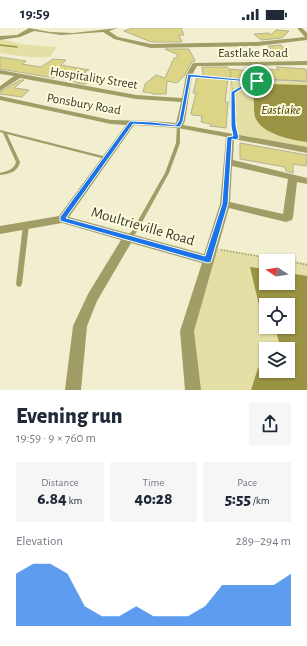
<!DOCTYPE html>
<meta charset="utf-8">
<style>
body{margin:0;font-family:"Alegreya Sans",sans-serif;background:#f6f6f7;color:#1f2937;height:100vh;display:flex;flex-direction:column;font-size:15px;white-space:nowrap}
*{box-sizing:border-box;margin:0}
p{font-size:13px;color:#747a83}
.icon{flex:none;width:22px;height:22px;fill:none;stroke:currentColor;stroke-width:2;stroke-linecap:round;stroke-linejoin:round}
.map{position:relative;height:362px;overflow:hidden}
.drawer{display:flex;flex-direction:column;background:#fff;flex:1}
.drawer>*{flex:none}
.needle{width:26px;rotate:282deg}
.buttons{position:absolute;left:259px;top:226px;display:grid;gap:8px}
.buttons a{display:grid;place-items:center;width:36px;height:36px;border-radius:0px;background:#fff;box-shadow:0 1px 3px #0004;font-size:20px}
.pin{position:absolute;display:grid;place-items:center;width:34px;height:34px;color:#fff;margin:-17px;border:2px solid #fff;border-radius:50%;box-shadow:0 1px 4px #0007}
.round{display:grid;place-items:center;flex:none;width:42px;height:42px;border-radius:0px;background:#f6f6f7}
.headline{display:flex;align-items:center;justify-content:space-between;height:68px;padding:0 16px}
h1{font-size:22px;font-weight:800;line-height:30px}
.metrics{display:grid;grid-template-columns:repeat(3,1fr);gap:6px;height:68px;padding:4px 16px}
.metrics div{display:grid;align-content:center;border-radius:0px;background:#f6f6f7;text-align:center}
.metrics b{font-size:17px;font-weight:800}
.metrics small{font-size:11px;font-weight:400}
.metrics p{font-size:11px}
.chart{height:112px;padding:8px 16px}
.chart p{display:flex;justify-content:space-between}
.chart svg{width:100%;height:72px;margin-top:4px;fill:#1a73e8;opacity:.7}
.status{display:flex;justify-content:space-between;align-items:center;height:28px;padding:0 20px;background:#fff;direction:ltr}
.status svg{height:11px;fill:currentColor}
.map>svg:first-child{display:block}
</style>
<div class="status"><b>19:59</b><svg viewBox="0 0 49 12"><path d="M0 12V9h3v3zM5 12V6h3v6zM10 12V3h3v9zM15 12V0h3v12zM26 1h20v11H26zM47 4h2v5h-2z"/></svg></div>
<div class="map">
<svg width="307" height="362" viewBox="0 0 307 362">
<rect width="100%" height="100%" fill="#f1efd0"/>
<g fill="#e4dfa5" fill-rule="evenodd">
<path d="M0,11l27,6 30,2 -7,10c-17,1 -33,-1 -50,-4z"/>
<polygon points="232,50 257,53 307,54 307,119 233,106 229,73 230,51"/>
<path d="M216,220l91,15v127h-108l-7,-60zM266,233h22v22h-22zM266,277h22v22h-22zM266,321h22v22h-22z"/>
</g>
<g fill="#9a9344">
<path d="M264,56l43,1v57c-15,-2 -46,-8 -52,-25 -1,-4 -1,-9 -1,-13 0,-6 -2,-13 3,-18z"/>
<polygon points="250,239 266,241 266,255 288,255 288,245 307,248 307,362 251,362 258,340 262,341 264,336 266,335 266,343 288,343 288,321 278,321 279,314 275,299 288,299 288,277 266,277 266,285 264,283 263,278 259,277"/>
</g>
<g fill="none" stroke-linecap="round" stroke-linejoin="round">
<polyline stroke="#9a9344" stroke-width="1.5" points="0,17 17,19"/>
</g>
<g fill="#dcd585" stroke="#b4b194">
<polygon points="133,0 181,0 184,7 179,7 182,14 151,14 124,3"/>
<polygon points="276,2 289,3 282,10 261,12 254,6 269,5 271,7"/>
<polygon points="281,17 289,25 276,26 268,18"/>
<polygon points="165,21 189,21 195,33 192,34 184,48 177,55 167,53 166,66 152,66 152,65 143,64 145,56 156,47 165,50 174,30 177,30 178,27"/>
<polygon points="0,29 26,33 22,36 41,39 53,31 66,32 61,37 89,42 84,44 98,50 85,56 77,55 60,47 54,50 0,41"/>
<polygon points="202,39 227,39 229,41 251,43 251,40 279,42 276,39 306,41 307,53 260,51 260,53 228,50 225,74 228,74 226,100 210,98 211,96 201,94 202,88 192,87 191,85 196,65 193,65 197,49 203,47"/>
<polygon points="20,52 24,52 14,60 29,62 22,69 0,66 0,64"/>
<polygon points="240,115 307,127 306,138 293,136 293,145 286,143 285,139 240,131"/>
</g>
<g fill="none" stroke-linecap="round" stroke-linejoin="round">
<g stroke="#9e9d86" stroke-width="1" stroke-dasharray="1 1" stroke-linecap="butt">
<polyline points="197,48 231,51 230,41"/>
<polyline points="233,65 231,51 255,53"/>
<path d="M234,98l-1,-33c23,-15 48,-13 74,-11"/>
</g>
<g stroke="#9e9d86" stroke-width="1.5" stroke-dasharray="1.5 1.5" stroke-linecap="butt">
<polyline points="234,97 234,102"/>
<polyline points="221,222 286,233"/>
<polyline points="288,233 307,237"/>
</g>
<g fill="#a19d67" fill-rule="evenodd">
<path d="M177,97h2l1,1v17l-11,30 -33,60c-3,3 -5,7 -9,6l-1,-2 6,-6 33,-58 11,-30z"/>
<path d="M0,102l107,27v1l-2,1 -98,-25 13,28c-2,10 -11,12 -20,13v-2c7,-2 14,-3 16,-11l-13,-29 -3,-1z"/>
<polygon points="26,195 28,196 29,197 22,256 21,258 19,259 17,258 16,256 23,197 24,196"/>
</g>
<g fill="#a19d67" fill-rule="evenodd">
<polygon points="29,0 50,4 73,5 118,0 109,3 118,9 151,16 257,14 305,9 297,0 302,0 307,5 307,12 257,18 151,20 114,11 103,4 61,7 34,3 20,9 0,12 0,8 17,7"/>
<path d="M307,33v4l-110,1 -5,9 -7,46 -2,4 124,22v6l-73,-14 -1,21 74,18v6l-10,-2 -4,35 -1,3 -6,2 -57,-14 -35,123 7,59h-16l-5,-59 22,-68 -71,-20 -34,58 -10,25 -6,64h-16l8,-64 15,-32 33,-54 -59,-17 -62,11v-8l59,-10 67,-91 -15,-1 -111,-24v-4l111,24 41,1 24,2 5,-21 -45,-3 -116,-21 -20,13v-5l14,-10 -14,-2v-4l136,25 46,3 4,-23 7,-12zM134,97l44,3 48,9 -6,67 -16,50 -135,-37zM232,138l56,13 -5,35 -53,-12z"/>
</g>
</g>
<path fill="#1a73e8" stroke="#fff" fill-rule="evenodd" d="M188,46l71,7 -13,5 -11,7 1,33 3,12 -3,2 -4,-1 -4,65 -17,58 -3,1 -148,-42v-4l70,-96 22,1 24,3 3,-4zM191,49l60,5 -8,3 -12,7v34l2,10 -6,1 -5,67 -17,52 -139,-38 67,-94 47,3 3,-6z"/>
<g text-anchor="middle" stroke-width="4" stroke-linejoin="round" paint-order="stroke">
<g font-size="13" fill="#39382c" stroke="#fffcdd">
<text x="253" y="29">Eastlake Road</text>
<text transform="translate(94 49) rotate(9)" y="5">Hospitality Street</text>
<text transform="translate(84 75) rotate(10)" y="5">Ponsbury Road</text>
</g>
<g font-size="13" font-style="italic" fill="#464000" stroke="#fffcdd">
<text x="281" y="86">Eastlake</text>
</g>
<g font-size="15" fill="#39382c" stroke="#fffcdd">
<text transform="translate(143 198) rotate(16)" y="5">Moultrieville Road</text>
</g>
</g>
</svg>
<div class="buttons">
<a><svg class="needle" viewBox="-14 -14 28 28"><path d="M0-13l5 13h-10z" fill="#e53935"/><path d="M0 13l5-13h-10z" fill="#747a83"/></svg></a>
<a><svg class="icon" aria-label="locate" viewBox="0 0 24 24"><circle cx="12" cy="12" r="6"/><path d="M12 2v4M12 18v4M2 12h4M18 12h4"/></svg></a>
<a><svg class="icon" aria-label="layers" viewBox="0 0 24 24"><path d="M12 4l9 5-9 5-9-5zM3 14l9 5 9-5"/></svg></a>
</div>
<div class="pin" style="left:257px;top:53px;background:#1e9e55"><svg class="icon" aria-label="arrive" viewBox="0 0 24 24"><path d="M6 21V4h12l-3 4 3 4H6"/></svg></div>
</div>
<section class="drawer">
<div class="headline"><div><h1>Evening run</h1><p>19:59 · 9 × 760 m</p></div><a class="round"><svg class="icon" aria-label="share" viewBox="0 0 24 24"><path d="M12 15V3M7 8l5-5 5 5M5 13v7h14v-7"/></svg></a></div>
<div class="metrics">
<div><p>Distance</p><b>6.84<small> km</small></b></div>
<div><p>Time</p><b>40:28</b></div>
<div><p>Pace</p><b>5:55<small> /km</small></b></div>
</div>
<div class="chart"><p><span>Elevation</span>289–294 m</p>
<svg viewBox="0 0 160 44" preserveAspectRatio="none"><path d="M0 44V12L10 6L20 6L30 12L40 32L50 38L60 38L70 32L80 38L90 38L100 38L110 32L120 19L130 19L140 19L150 19L160 12V44z"/></svg>
</div>
</section>
